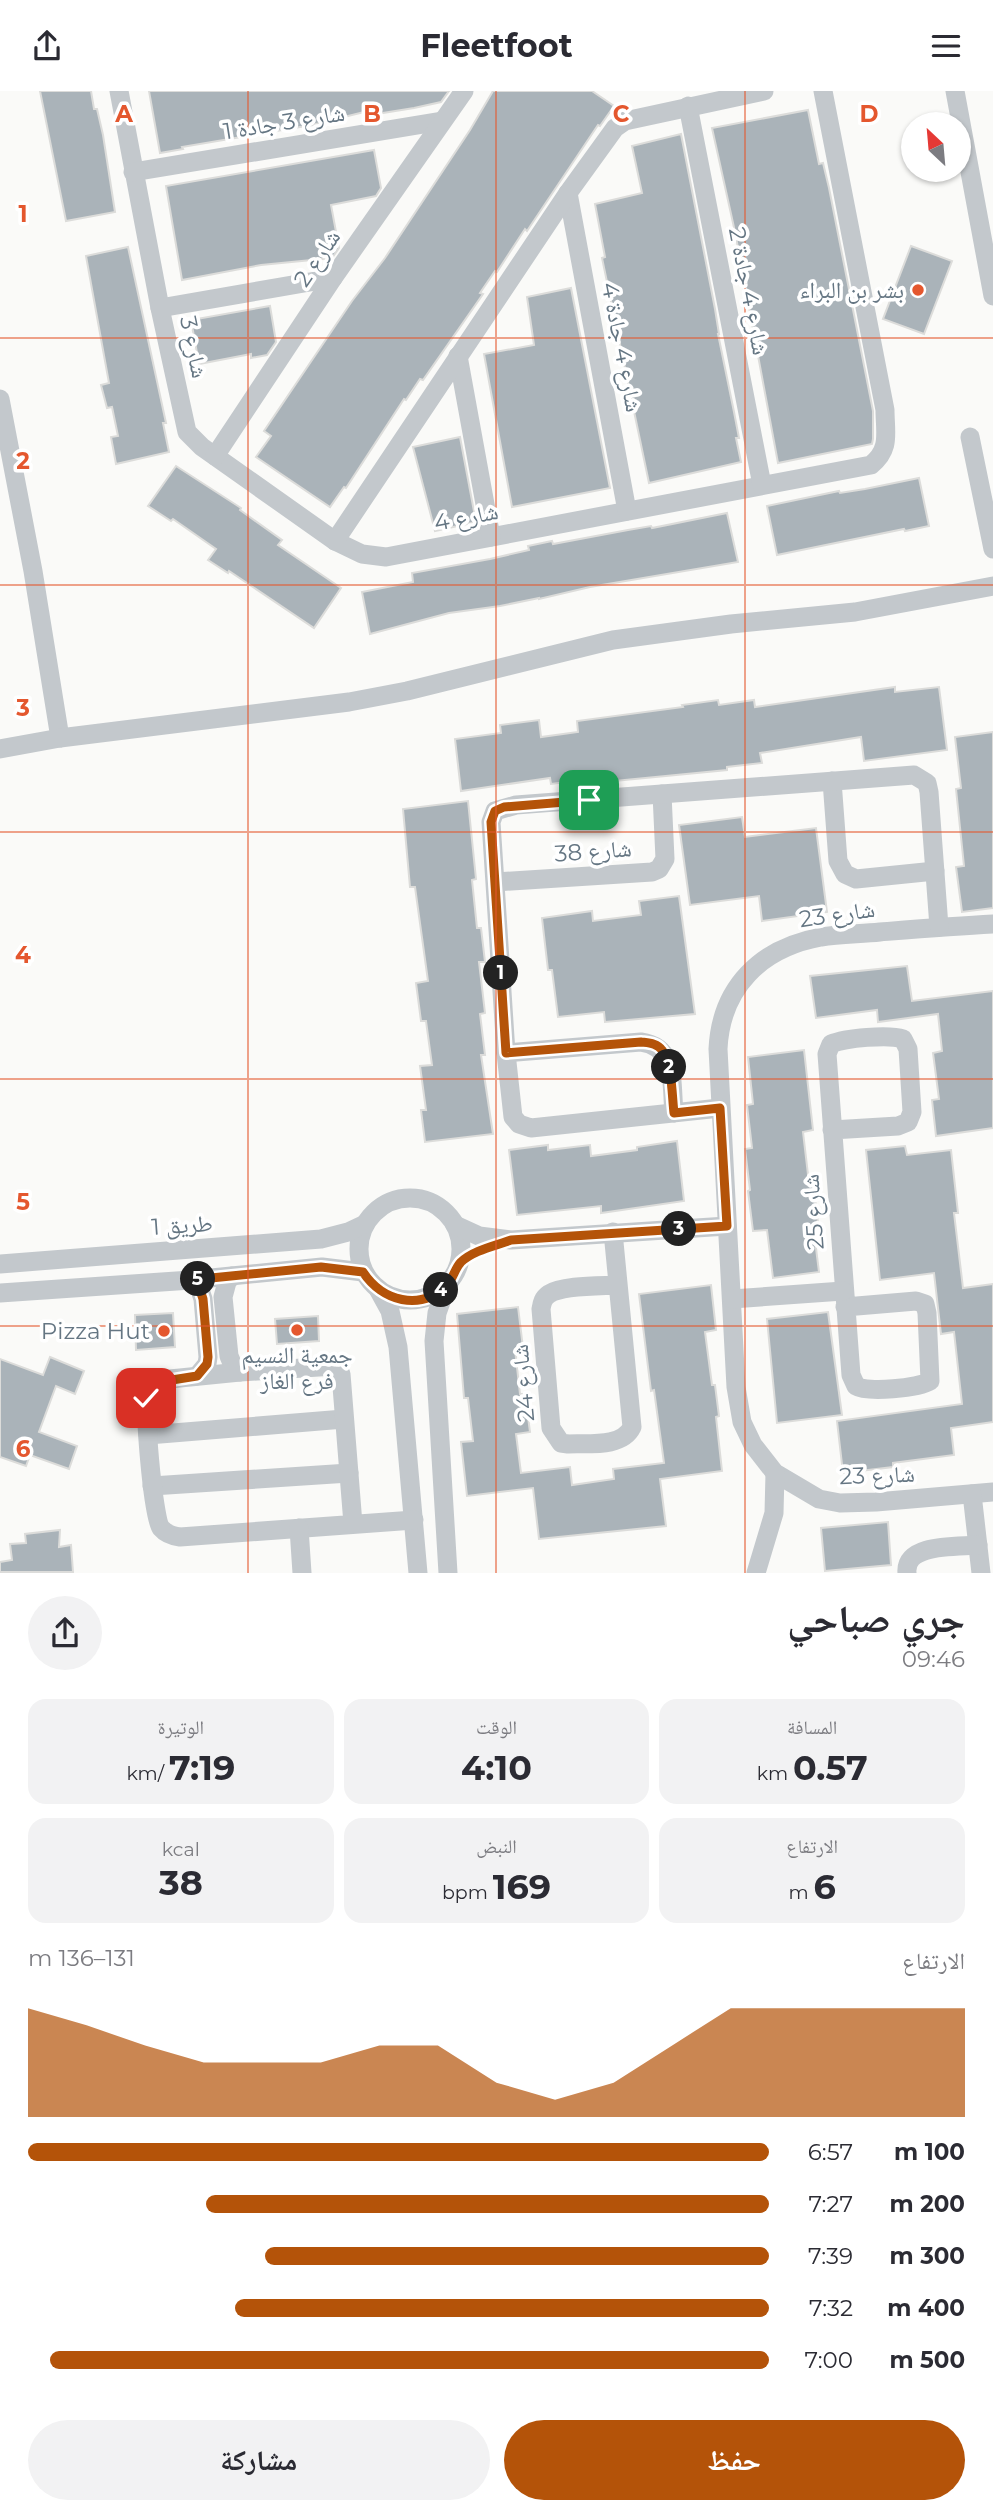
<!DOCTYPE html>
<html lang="ar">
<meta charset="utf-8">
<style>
body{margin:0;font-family:Montserrat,"Noto Naskh Arabic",sans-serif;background:#f2f2f3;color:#2b2b33;direction:rtl;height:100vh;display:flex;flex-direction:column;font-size:26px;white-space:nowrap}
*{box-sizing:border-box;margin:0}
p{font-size:23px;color:#7c7c81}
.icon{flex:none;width:38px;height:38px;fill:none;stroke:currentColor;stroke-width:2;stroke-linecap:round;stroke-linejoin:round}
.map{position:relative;height:1482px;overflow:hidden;direction:ltr}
.details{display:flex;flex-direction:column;background:#fff;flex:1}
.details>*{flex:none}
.needle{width:46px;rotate:334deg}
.tools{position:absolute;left:901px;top:21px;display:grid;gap:14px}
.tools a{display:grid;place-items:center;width:70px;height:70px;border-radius:50%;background:#fff;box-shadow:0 2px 5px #0004;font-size:35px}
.pin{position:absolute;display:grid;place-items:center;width:60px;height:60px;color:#fff;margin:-30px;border-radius:14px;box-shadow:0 4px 10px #0006}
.km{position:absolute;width:35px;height:35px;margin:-18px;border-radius:50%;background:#222;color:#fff;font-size:19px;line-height:35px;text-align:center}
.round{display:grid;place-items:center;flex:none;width:74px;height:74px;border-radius:37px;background:#f2f2f3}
.overview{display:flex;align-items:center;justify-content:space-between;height:119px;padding:0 28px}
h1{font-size:38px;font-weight:700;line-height:52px}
.figures{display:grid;grid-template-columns:repeat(3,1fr);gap:10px;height:119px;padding:7px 28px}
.figures div{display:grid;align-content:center;border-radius:18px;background:#f2f2f3;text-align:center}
.figures b{font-size:35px;font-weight:700}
.figures small{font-size:19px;font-weight:400}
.figures p{font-size:19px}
.chart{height:196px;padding:14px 28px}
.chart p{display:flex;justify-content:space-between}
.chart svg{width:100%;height:126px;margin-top:7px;fill:#b45309;opacity:.7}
.primary-button{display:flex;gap:14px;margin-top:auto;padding:14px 28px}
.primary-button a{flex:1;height:80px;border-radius:42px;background:#b45309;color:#fff;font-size:28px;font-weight:700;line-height:80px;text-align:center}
.primary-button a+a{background:#f2f2f3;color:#2b2b33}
ul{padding:0 28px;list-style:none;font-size:23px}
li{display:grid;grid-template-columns:112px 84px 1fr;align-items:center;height:52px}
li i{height:18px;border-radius:9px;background:#b45309}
header{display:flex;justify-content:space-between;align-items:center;height:91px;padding:0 28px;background:#fff;font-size:32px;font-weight:700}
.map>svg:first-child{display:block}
</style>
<header><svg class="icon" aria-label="menu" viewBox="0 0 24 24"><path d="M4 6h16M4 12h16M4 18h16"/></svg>Fleetfoot<svg class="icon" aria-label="share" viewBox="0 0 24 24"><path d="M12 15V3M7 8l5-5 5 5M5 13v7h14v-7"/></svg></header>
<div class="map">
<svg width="993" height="1482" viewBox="0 0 993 1482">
<rect width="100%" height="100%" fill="#fafaf8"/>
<g fill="#aab3b9" stroke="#dcdcda" stroke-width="2">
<polygon points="40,0 91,0 94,18 97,18 103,44 115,121 66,130"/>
<polygon points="149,0 449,0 441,11 414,17 364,25 364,21 312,34 182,56 183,58 160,62"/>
<polygon points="493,0 592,0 614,15 600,35 598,34 527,140 525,138 497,181 495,180 480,202 483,203 423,289 420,288 406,309 404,308 346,397 344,396 330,416 256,366 271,345 264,340 352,210 385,167 470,39"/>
<polygon points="808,19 819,73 823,72 829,97 873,320 873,348 872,353 778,372 735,141 712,37"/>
<polygon points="681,43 715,218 719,243 718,243 734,321 739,347 736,347 741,371 649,392 602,167 605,166 595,113 642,102 632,55"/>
<polygon points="374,59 381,97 376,105 331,114 339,157 332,167 261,174 182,189 166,95"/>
<polygon points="911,155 952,170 924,243 883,228"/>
<polygon points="128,156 166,332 163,332 169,361 116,373 111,346 118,345 112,316 107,317 101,294 109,292 86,165"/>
<polygon points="571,197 610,397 512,416 484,263 534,254 527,206"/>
<polygon points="270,215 276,251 267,264 251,267 251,263 199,273 191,229"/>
<polygon points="460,346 476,431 435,440 413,356"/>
<polygon points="176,375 241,417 240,419 282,449 278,454 341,497 314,537 229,480 228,482 208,469 216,458 173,428 171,430 148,415"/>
<polygon points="919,387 929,435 905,440 904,438 777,464 767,415 839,400 840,402 865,398"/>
<polygon points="727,422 738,471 590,496 539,508 539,507 500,515 449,522 370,543 362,501 413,491 412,482 490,468 529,459 528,455 552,450 553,453 628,439 651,435 652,437"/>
<polygon points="895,596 895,601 939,596 947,659 864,670 861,646 760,662 762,672 727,676 727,679 584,693 584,689 551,693 550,687 461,700 455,648 501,642 500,634 539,629 541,646 578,641 577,630 683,616 682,614 718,609 719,614 754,609 755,616"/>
<polygon points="993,641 993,817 962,821 956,776 964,775 956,698 961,697 955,646"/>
<polygon points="468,710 476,788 472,789 477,837 481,837 485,871 479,871 485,922 480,923 485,964 481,964 493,1043 425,1051 421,1019 426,1019 420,975 432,974 426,930 421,930 416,892 428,890 415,796 410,796 403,718"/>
<polygon points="742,726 745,746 816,737 827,821 762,830 759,805 690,814 679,734"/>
<polygon points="679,805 695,923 605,931 604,921 558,926 552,879 548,879 542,827 592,820 593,830 641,824 639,810"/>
<polygon points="907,875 912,910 993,900 993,1037 936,1045 932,1009 939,1008 933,962 942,960 938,923 878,931 877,919 816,927 810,885"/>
<polygon points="804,959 813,1039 803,1041 809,1092 813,1092 818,1132 813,1133 819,1181 773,1187 767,1139 753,1140 748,1100 750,1099 745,1058 752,1057 747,1014 753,1013 748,966"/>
<polygon points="677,1050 684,1110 601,1122 601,1115 517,1124 509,1059 548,1054 548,1059 590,1054 591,1065 637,1059 637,1056"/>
<polygon points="905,1055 907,1064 951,1059 958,1122 954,1122 963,1197 993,1193 993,1331 951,1337 954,1364 893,1372 893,1376 843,1382 837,1330 962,1313 954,1241 941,1243 934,1182 880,1189 866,1059"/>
<polygon points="711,1194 716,1239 705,1241 712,1294 715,1294 719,1325 716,1326 722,1380 660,1388 666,1435 539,1448 533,1397 467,1405 461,1351 473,1350 468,1307 464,1307 457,1223 518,1216 523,1257 515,1258 520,1303 525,1303 530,1341 516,1343 521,1382 570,1376 572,1394 614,1388 613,1378 664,1372 654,1299 651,1300 639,1203"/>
<polygon points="828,1221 842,1324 777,1332 767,1228"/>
<polygon points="173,1222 175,1256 136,1259 135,1224"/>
<polygon points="318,1225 319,1250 277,1253 275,1228"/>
<polygon points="50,1266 84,1280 75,1303 56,1295 39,1341 77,1355 69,1378 30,1364 26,1375 0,1366 0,1268 43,1284"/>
<polygon points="888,1431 891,1474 825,1480 821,1437"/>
<polygon points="60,1439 59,1456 71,1454 73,1481 0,1481 0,1471 12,1469 10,1453 26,1452 25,1443"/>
</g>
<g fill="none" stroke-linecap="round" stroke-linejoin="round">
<g stroke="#c3c8cc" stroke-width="19">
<path d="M119,0l41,217 27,124 15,15 133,94 27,13 24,3 485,-92c20,-16 14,-32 14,-55l-62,-319"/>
<polyline points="955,0 993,205"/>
<polyline points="688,15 762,394"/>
<polyline points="133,81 442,30"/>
<polyline points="568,102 627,420"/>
<polyline points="160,217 333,187"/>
<polyline points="458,265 491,446"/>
<polyline points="0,308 33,480 60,647"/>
<polyline points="970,346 993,458"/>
<polyline points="215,365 333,187 464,0"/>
<polyline points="335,450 568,102 615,37 625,30 764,0"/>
<polyline points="0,658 60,647 349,611 407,600 613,549 731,533 855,521 993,495"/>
<polyline points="832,690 838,770 845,783 856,788 935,780"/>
<polyline points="496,791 652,781 659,778 665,768 662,703"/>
<path d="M993,833c-38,2 -75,5 -113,8 -19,2 -40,2 -59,5 -60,11 -100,50 -103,112l18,338 6,35 11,23 22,28 44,26 21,4 36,-1 117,-10"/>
<path d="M506,962l135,-11c36,5 30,41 33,71"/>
<polyline points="720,1017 531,1037 519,1033 513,1026 506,962 491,731 495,720 516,714 914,684 927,692 929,701 939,836"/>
<path d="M832,1039l66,-4 10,-4 4,-10 -4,-63 -5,-10c-14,-5 -58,-1 -72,5l-4,10c7,107 15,214 24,321l5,11c11,7 63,2 74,-5l-3,-68 -2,-9 -9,-3 -71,6"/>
<circle cx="410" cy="1158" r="51"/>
<polyline points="455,1134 479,1145 511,1149 727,1135"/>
<path d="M613,1141l19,195c-10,21 -44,16 -64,17l-7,-1 -10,-15 -10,-119c1,-6 2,-11 8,-15 13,-9 52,-8 69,-9"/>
<polyline points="0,1173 321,1148 348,1141 365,1133"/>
<polyline points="232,1185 227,1191 223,1206 229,1265 234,1277 240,1281"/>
<polyline points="191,1189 200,1199 203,1208 208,1266 207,1273 197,1285"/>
<polyline points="447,1194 437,1222 434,1250 448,1482"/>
<polyline points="379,1200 390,1220 398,1256 418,1482"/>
<polyline points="0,1202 191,1189 322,1176 363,1181"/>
<polyline points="732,1208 843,1200"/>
<polyline points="148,1344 344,1328"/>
<polyline points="152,1395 349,1382"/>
<polyline points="972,1403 981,1482"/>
<path d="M353,1433l-12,-150 -7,-8 -94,6 -80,8c-6,2 -10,4 -12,10 -5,13 5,128 13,138 5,6 12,8 19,9l234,-17"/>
<polyline points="299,1437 302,1482"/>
<polyline points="756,1482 774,1422 775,1382"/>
<path d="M907,1482c-3,-30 50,-26 71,-28"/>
</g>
</g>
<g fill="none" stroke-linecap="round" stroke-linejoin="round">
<g stroke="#fff" stroke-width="14">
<path id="route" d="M146,1307l2,-8 5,-7 44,-7 10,-12 1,-7 -5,-58 -3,-9 -9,-10 130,-13 42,5c19,29 57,40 84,13 6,-6 8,-17 14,-23 13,-12 34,-16 50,-22l216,-14 -7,-118 -46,5c-2,-16 -2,-52 -12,-63 -5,-7 -13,-7 -21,-8l-135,11 -15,-231 4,-11 9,-4 85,-7"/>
</g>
<use href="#route" stroke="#b45309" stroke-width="9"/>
</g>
<path fill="none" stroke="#e4572e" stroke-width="2" stroke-opacity="0.55" d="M248,0v1482M496,0v1482M745,0v1482M0,247h993M0,494h993M0,741h993M0,988h993M0,1235h993"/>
<g fill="#e4572e" stroke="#fff" stroke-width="2.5">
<circle cx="918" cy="199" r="7"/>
<circle cx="297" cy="1239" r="7"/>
<circle cx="164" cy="1240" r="7"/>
</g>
<g text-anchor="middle" stroke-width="7" stroke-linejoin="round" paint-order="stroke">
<g font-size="23" fill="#657683" stroke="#fff">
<text transform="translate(284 31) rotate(-9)" y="8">شارع 3 جادة 1</text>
<text transform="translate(317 167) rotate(-56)" y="8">شارع 2</text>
<text transform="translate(749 200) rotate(79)" y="8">شارع 4 جادة 2</text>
<text transform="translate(194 256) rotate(78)" y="8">شارع 3</text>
<text transform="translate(622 256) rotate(79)" y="8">شارع 4 جادة 4</text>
<text transform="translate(466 426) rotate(-11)" y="8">شارع 4</text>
<text transform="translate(593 760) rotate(-4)" y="8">شارع 38</text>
<text transform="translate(837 823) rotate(-8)" y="8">شارع 23</text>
<text transform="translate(813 1121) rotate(-94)" y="8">شارع 25</text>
<text transform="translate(182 1134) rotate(-4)" y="8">طريق 1</text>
<text transform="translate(523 1292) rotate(-95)" y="8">شارع 24</text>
<text transform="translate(877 1384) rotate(-2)" y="8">شارع 23</text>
</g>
<g font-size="23" fill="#657683" stroke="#fff" text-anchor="end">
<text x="904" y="207">بشر بن البراء</text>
<text x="150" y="1248">Pizza Hut</text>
<text x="297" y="1272" text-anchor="middle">جمعية النسيم<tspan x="297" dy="26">فرع الغاز</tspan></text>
</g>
</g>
<g font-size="23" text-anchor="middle" font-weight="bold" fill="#e4572e" stroke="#fff" stroke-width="7" stroke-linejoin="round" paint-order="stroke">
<text x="124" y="31">A</text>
<text x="372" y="31">B</text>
<text x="621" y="31">C</text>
<text x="869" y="31">D</text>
<text x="23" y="131">1</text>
<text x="23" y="378">2</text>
<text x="23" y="625">3</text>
<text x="23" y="872">4</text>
<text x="23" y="1119">5</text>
<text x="23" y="1366">6</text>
</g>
</svg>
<div class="tools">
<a><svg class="needle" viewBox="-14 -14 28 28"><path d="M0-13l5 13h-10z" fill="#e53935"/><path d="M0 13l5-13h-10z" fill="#7c7c81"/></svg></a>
</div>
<div class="pin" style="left:589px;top:709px;background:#1e9e55"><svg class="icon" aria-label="arrive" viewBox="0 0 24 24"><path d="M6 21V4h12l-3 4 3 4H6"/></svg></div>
<div class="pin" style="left:146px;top:1307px;background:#d93025"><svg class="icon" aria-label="check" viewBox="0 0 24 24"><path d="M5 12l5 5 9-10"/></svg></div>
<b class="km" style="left:501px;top:882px">1</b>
<b class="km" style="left:669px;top:976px">2</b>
<b class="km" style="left:679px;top:1138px">3</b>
<b class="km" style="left:441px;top:1199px">4</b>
<b class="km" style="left:198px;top:1188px">5</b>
</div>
<section class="details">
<div class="overview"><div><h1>جري صباحي</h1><p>09:46</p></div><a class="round"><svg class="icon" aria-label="share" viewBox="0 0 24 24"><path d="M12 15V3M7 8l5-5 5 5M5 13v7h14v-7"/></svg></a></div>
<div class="figures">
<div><p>المسافة</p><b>0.57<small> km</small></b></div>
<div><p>الوقت</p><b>4:10</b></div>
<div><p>الوتيرة</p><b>7:19<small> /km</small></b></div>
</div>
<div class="figures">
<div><p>الارتفاع</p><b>6<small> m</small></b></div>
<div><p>النبض</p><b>169<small> bpm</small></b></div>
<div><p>kcal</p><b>38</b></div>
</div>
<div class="chart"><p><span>الارتفاع</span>131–136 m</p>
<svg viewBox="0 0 160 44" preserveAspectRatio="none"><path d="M0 44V6L10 12L20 19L30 25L40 25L50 25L60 19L70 19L80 32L90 38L100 32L110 19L120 6L130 6L140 6L150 6L160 6V44z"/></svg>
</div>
<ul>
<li><b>100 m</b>6:57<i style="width:100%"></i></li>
<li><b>200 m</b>7:27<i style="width:76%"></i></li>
<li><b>300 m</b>7:39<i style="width:68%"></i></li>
<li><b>400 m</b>7:32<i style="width:72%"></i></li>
<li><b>500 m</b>7:00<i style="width:97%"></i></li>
</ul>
<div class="primary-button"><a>حفظ</a><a>مشاركة</a></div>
</section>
